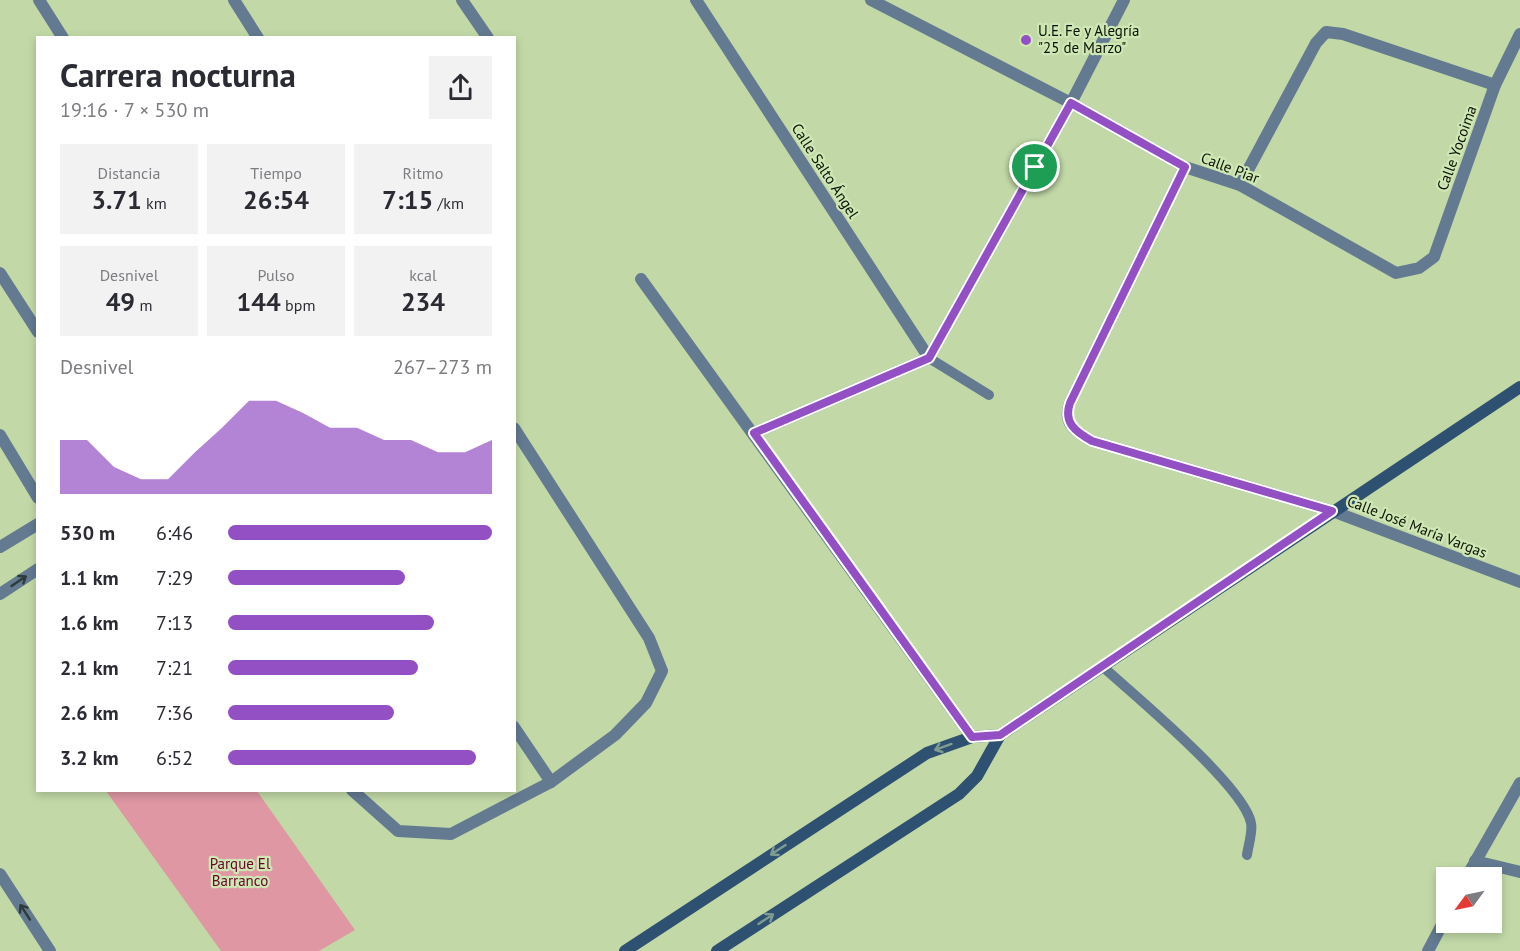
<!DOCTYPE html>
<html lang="es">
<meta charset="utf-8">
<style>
body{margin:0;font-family:"PT Sans",sans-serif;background:#f2f2f3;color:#2b2b33;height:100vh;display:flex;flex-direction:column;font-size:22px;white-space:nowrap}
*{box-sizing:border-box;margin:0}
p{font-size:20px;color:#7c7c81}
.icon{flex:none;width:33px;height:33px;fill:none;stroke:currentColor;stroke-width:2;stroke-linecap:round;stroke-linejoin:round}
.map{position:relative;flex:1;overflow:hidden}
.details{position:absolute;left:36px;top:36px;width:480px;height:756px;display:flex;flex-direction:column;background:#fff;border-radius:0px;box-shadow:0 3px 9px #0003}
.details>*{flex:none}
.needle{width:39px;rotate:237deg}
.controls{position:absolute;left:1436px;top:867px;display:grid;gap:12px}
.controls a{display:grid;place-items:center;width:66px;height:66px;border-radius:0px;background:#fff;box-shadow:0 3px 9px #0003;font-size:30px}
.pin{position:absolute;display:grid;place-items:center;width:51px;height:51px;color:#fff;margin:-26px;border:3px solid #fff;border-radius:50%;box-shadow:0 2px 6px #0007}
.round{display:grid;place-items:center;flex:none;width:63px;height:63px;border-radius:0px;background:#f2f2f3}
.head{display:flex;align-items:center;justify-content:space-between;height:102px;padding:0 24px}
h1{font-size:33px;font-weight:800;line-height:45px}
.metrics{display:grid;grid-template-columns:repeat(3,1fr);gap:9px;height:102px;padding:6px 24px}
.metrics div{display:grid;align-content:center;border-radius:0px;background:#f2f2f3;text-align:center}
.metrics b{font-size:26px;font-weight:800}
.metrics small{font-size:16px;font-weight:400}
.metrics p{font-size:16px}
.chart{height:168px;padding:12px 24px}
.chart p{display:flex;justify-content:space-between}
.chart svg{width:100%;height:108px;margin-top:6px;fill:#9350c4;opacity:.7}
ul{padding:0 24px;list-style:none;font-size:20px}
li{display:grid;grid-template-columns:96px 72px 1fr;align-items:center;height:45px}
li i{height:15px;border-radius:8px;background:#9350c4}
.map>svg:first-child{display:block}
</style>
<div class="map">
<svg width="1520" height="951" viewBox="0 0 1520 951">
<rect width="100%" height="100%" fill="#c2d9a7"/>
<polygon fill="#de97a3" points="106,791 257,791 355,930 319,951 221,951"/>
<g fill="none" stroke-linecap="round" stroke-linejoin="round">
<g stroke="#637a91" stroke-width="10">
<polyline points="929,358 989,395"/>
<path d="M1102,666c32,29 142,120 149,157 2,9 -3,23 -4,32"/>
</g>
<g stroke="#637a91" stroke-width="12">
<polyline points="39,0 63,38"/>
<polyline points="234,0 258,38"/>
<polyline points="462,0 488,38"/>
<polyline points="696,0 929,358"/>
<polyline points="871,0 1071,103 1185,167 1240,185 1396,273 1419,268 1434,257 1495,85 1520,34"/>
<path d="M1185,167l-115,236c-8,20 6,29 22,38l240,70 188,71"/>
<polyline points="1240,185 1316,43 1326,32 1343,34 1495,85"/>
<polyline points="0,273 38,332"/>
<polyline points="641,279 972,737"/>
<polyline points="929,358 1071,103 1124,0"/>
<polyline points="754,433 929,358"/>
<polyline points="0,435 38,498"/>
<polyline points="0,547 38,524"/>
<polyline points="0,594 38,569"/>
<polyline points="514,727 551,782"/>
<polyline points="352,790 398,831 451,834 551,782 615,735 646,703 662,671 649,638 514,428"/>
<polyline points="1475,861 1520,872"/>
<polyline points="0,874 50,951"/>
<polyline points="1466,878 1520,783"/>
<polyline points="1428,951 1446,917"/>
</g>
<g stroke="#2f5171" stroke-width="12">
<polyline points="625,951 927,753 972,737 1000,735"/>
<polyline points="717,951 959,794 977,776 1000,735 1520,387"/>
</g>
</g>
<defs><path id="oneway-shaft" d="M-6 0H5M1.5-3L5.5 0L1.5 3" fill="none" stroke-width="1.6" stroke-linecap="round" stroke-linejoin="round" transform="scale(1.5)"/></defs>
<g stroke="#2e3b3b">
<use href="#oneway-shaft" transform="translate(19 581) rotate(-34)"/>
<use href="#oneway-shaft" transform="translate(25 912) rotate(-123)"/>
</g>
<g stroke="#7e9c92">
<use href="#oneway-shaft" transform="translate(943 747) rotate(160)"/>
<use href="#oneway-shaft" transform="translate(778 850) rotate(147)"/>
<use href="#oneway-shaft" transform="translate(766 919) rotate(-33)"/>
</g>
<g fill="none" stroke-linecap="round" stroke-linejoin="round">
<g stroke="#fff" stroke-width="12">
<path id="route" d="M1071,103l114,64 -115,236c-7,20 6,29 22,38l240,70 -332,224 -28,2 -218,-304 175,-75z"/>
</g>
<use href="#route" stroke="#9350c4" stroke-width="8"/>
</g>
<circle fill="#9350c4" stroke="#cee7b4" stroke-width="2" cx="1026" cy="40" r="6"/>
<g text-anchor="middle" stroke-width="4.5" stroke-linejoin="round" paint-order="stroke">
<g font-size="15" fill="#0a1102" stroke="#cee7b4" text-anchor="start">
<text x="1038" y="36">U.E. Fe y Alegría<tspan x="1038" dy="17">"25 de Marzo"</tspan></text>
</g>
<g font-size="15" fill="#0a1102" stroke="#cee7b4">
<text transform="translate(1457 148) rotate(-70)" y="5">Calle Yocoima</text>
<text transform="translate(1230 168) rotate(21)" y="5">Calle Piar</text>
<text transform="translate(825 171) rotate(57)" y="5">Calle Salto Ángel</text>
<text transform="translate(1417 527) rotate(21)" y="5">Calle José María Vargas</text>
</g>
<g font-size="15" fill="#670428" stroke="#cee7b4">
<text x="240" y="869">Parque El<tspan x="240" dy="17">Barranco</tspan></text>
</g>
</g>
</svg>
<div class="controls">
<a><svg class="needle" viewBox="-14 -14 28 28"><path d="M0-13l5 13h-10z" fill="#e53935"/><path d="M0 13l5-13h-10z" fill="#7c7c81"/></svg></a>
</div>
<div class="pin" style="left:1035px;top:167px;background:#1e9e55"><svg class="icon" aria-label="arrive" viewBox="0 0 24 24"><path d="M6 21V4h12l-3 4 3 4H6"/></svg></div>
<section class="details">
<div class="head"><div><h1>Carrera nocturna</h1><p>19:16 · 7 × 530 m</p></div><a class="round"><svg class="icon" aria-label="share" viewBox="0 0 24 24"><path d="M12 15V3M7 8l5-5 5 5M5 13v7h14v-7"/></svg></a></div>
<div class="metrics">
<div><p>Distancia</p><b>3.71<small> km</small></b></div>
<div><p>Tiempo</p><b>26:54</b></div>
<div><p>Ritmo</p><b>7:15<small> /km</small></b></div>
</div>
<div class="metrics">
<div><p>Desnivel</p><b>49<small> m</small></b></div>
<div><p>Pulso</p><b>144<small> bpm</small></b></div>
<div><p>kcal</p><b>234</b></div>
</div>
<div class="chart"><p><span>Desnivel</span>267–273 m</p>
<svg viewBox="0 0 160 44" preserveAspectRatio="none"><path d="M0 44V22L10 22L20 33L30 38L40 38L50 27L60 17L70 6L80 6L90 11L100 17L110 17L120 22L130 22L140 27L150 27L160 22V44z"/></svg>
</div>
<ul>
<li><b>530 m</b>6:46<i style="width:100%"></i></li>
<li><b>1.1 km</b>7:29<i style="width:67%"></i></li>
<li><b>1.6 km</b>7:13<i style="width:78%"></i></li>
<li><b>2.1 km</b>7:21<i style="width:72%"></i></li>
<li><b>2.6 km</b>7:36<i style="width:63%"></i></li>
<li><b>3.2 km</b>6:52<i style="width:94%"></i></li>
</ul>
</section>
</div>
